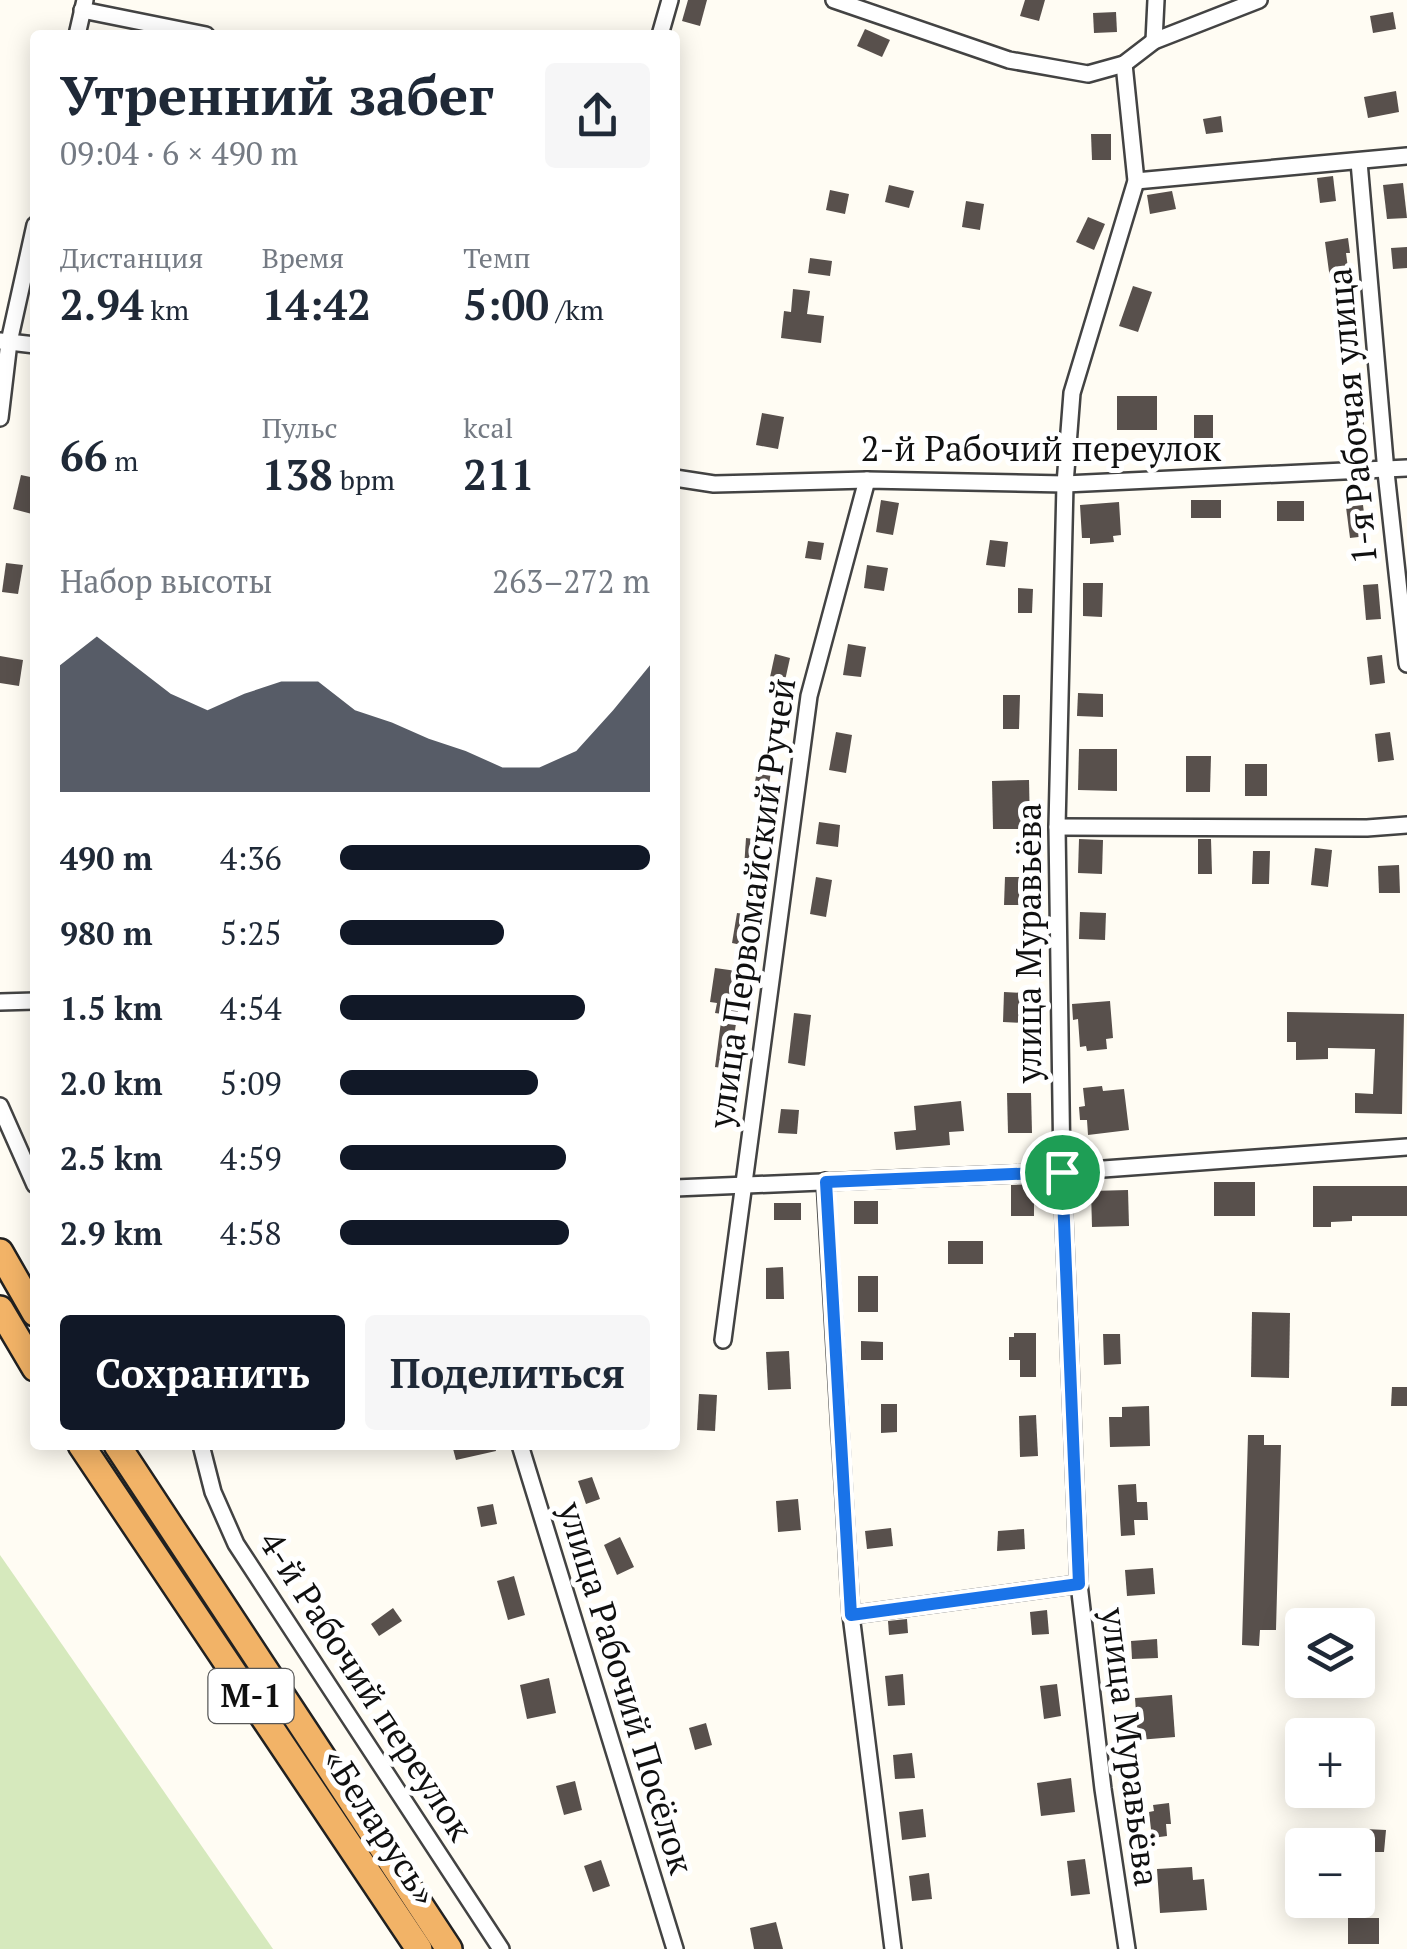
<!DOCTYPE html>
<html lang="ru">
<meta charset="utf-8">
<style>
body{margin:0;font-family:"PT Serif",serif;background:#f6f6f7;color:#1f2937;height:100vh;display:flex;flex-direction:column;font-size:38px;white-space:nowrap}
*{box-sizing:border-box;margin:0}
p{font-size:32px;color:#747a83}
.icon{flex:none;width:55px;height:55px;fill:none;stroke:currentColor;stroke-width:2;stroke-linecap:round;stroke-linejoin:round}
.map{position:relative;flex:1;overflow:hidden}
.details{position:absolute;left:30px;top:30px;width:650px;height:1420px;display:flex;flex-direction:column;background:#fff;border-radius:10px;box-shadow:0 5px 25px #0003}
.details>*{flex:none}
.tools{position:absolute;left:1285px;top:1608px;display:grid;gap:20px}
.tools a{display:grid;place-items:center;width:90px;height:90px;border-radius:10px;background:#fff;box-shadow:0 5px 25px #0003;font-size:50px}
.pin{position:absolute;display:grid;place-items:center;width:85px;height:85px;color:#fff;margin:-42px;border:5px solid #fff;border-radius:50%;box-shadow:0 2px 10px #0007}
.round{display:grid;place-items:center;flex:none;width:105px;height:105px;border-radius:10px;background:#f6f6f7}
.summary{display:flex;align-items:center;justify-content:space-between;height:170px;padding:0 30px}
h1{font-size:55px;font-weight:700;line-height:75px}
.figures{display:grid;grid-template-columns:repeat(3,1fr);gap:15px;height:170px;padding:10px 30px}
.figures div{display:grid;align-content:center}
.figures b{font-size:42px;font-weight:700}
.figures small{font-size:28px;font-weight:400}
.figures p{font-size:28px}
.chart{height:280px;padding:20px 30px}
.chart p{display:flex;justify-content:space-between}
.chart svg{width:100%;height:180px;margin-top:10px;fill:#111827;opacity:.7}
.button{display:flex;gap:20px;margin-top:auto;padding:20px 30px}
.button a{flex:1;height:115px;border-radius:10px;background:#111827;color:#fff;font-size:40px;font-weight:700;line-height:115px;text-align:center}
.button a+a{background:#f6f6f7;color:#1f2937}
ul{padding:0 30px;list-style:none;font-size:32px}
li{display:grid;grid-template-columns:160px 120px 1fr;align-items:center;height:75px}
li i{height:25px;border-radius:12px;background:#111827}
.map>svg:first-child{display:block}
</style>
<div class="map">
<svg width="1407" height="1949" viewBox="0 0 1407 1949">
<rect width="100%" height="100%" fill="#fffcf3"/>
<polygon fill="#d6e9bd" points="0,1555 16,1578 273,1949 0,1949"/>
<g fill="#58504c">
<polygon points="688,0 707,0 700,26 682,21"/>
<polygon points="1025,0 1045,0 1039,21 1020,16"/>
<polygon points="1116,12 1117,32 1094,33 1093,13"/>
<polygon points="1393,12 1396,29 1373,33 1370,16"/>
<polygon points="865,29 890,40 882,57 857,46"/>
<polygon points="1396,91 1399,112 1368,118 1364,97"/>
<polygon points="1221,116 1223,132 1206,134 1203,119"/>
<polygon points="1091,134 1111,134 1111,160 1092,160"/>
<polygon points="1333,176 1336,201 1320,203 1317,178"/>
<polygon points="1403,183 1407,218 1387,219 1383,185"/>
<polygon points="889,185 914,191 909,208 885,202"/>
<polygon points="830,190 849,194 845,214 826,210"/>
<polygon points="1172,191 1176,209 1150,214 1147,195"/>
<polygon points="966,201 984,204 980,230 962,227"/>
<polygon points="1088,217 1105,224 1094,250 1076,242"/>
<polygon points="1348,238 1350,253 1346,253 1349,276 1330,279 1325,242"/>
<polygon points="1407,247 1407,268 1393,269 1391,248"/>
<polygon points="810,258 832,261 830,276 808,273"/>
<polygon points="1133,286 1152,292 1138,332 1119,326"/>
<polygon points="793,289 810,291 807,314 824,316 821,343 781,338 784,311 791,312"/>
<polygon points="1356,325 1359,353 1343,354 1340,327"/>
<rect x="1117" y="396" width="40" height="34"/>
<polygon points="1362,408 1365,435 1345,437 1342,410"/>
<polygon points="762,413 784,417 778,449 756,445"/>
<rect x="1194" y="415" width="19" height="23"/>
<polygon points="21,475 35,478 32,514 13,509"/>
<polygon points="881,500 899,503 893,535 876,532"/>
<rect x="1191" y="500" width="30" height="18"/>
<rect x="1277" y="501" width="27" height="20"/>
<polygon points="1119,502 1121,535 1113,536 1114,542 1090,544 1090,538 1082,538 1080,505"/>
<polygon points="1363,505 1367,536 1350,538 1346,507"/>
<polygon points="990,540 1008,542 1005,567 986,565"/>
<polygon points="808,541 824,543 821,560 805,558"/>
<polygon points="6,563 23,565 18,594 2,592"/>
<polygon points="867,565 888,568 884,591 864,588"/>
<polygon points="1083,583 1103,583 1102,617 1083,616"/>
<polygon points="1378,584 1381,619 1366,620 1363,585"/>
<polygon points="1018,588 1033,589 1032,613 1018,613"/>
<polygon points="848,644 866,647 861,677 843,675"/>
<polygon points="775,654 790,658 782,694 767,691"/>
<polygon points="1382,655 1385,683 1370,685 1367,657"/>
<polygon points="0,656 23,660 19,686 0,683"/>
<polygon points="1078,693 1103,694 1103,717 1077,716"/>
<polygon points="1003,695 1020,695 1019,729 1003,729"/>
<polygon points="836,732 852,735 846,773 829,770"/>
<polygon points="1390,732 1394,760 1378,762 1375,734"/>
<polygon points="1079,749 1117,749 1117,791 1078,790"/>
<polygon points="1186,756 1211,756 1210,792 1186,792"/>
<polygon points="759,758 773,760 768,790 754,788"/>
<rect x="1245" y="764" width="22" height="32"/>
<polygon points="1029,780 1030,829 993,829 992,781"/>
<polygon points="819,822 840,825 838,847 816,844"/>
<polygon points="746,838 763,840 761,870 744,868"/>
<polygon points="1079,839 1103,840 1102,874 1078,873"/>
<polygon points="1198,839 1211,839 1212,874 1198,874"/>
<polygon points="1315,848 1332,850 1328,887 1311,885"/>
<polygon points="1253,851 1270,851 1269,884 1252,884"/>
<polygon points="1399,865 1400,893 1379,893 1378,866"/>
<polygon points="816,877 832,880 826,917 810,914"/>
<polygon points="1005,877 1020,877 1019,905 1004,905"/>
<polygon points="1080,912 1106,913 1105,940 1079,939"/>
<polygon points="737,913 752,915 746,946 732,943"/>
<polygon points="715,968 744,972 729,1069 715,1067 722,1014 715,1013 717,1003 710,1002"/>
<polygon points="1004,992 1025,993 1024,1023 1003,1022"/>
<polygon points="1110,1001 1113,1038 1106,1039 1107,1049 1087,1051 1086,1046 1080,1047 1078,1019 1073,1020 1072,1004"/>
<polygon points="1287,1012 1404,1014 1402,1114 1355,1113 1355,1093 1373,1094 1375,1049 1328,1048 1328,1059 1296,1060 1296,1042 1287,1042"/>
<polygon points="794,1013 811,1015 805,1066 788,1063"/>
<polygon points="1102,1086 1103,1091 1124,1089 1129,1130 1088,1135 1087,1120 1080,1120 1079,1107 1085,1106 1083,1088"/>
<polygon points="1007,1093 1031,1093 1032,1133 1008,1133"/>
<polygon points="961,1101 964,1131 949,1132 950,1145 896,1150 894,1132 916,1130 914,1106"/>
<polygon points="781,1109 799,1110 797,1134 778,1133"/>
<rect x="1214" y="1182" width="41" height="34"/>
<polygon points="1034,1184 1034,1216 1011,1216 1011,1185"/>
<polygon points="1313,1186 1407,1186 1407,1216 1352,1216 1352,1221 1331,1222 1331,1227 1313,1227"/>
<polygon points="1128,1190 1129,1226 1092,1227 1091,1191"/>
<rect x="854" y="1201" width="24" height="23"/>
<rect x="774" y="1203" width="27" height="17"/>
<rect x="948" y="1241" width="35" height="23"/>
<polygon points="783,1267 784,1299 766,1299 766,1268"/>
<rect x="858" y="1276" width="20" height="36"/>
<polygon points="1252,1312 1290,1313 1289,1378 1251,1377"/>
<polygon points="1014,1333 1036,1333 1036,1377 1020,1377 1020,1360 1009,1360 1009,1337 1014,1337"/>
<polygon points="1103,1334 1120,1334 1121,1364 1104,1365"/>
<polygon points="861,1341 883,1342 883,1360 861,1360"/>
<polygon points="789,1351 791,1389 768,1390 766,1352"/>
<polygon points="1392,1387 1407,1387 1407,1406 1391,1406"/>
<polygon points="699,1394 717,1395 715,1431 697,1430"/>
<polygon points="881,1404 897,1404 897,1432 881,1433"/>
<polygon points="1149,1406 1150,1446 1110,1447 1109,1417 1122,1417 1122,1407"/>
<polygon points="1036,1415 1038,1456 1020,1457 1019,1416"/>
<polygon points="1248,1435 1264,1435 1264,1445 1281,1445 1276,1630 1260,1630 1259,1646 1242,1645"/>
<polygon points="452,1445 495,1445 496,1451 456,1460"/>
<polygon points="592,1477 600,1499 586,1504 578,1481"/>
<polygon points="1136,1484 1137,1502 1147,1502 1148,1520 1134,1520 1135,1535 1121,1536 1118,1485"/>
<polygon points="798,1499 801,1530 778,1532 776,1501"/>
<polygon points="493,1504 497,1524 481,1527 477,1507"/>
<polygon points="891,1528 893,1546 867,1549 865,1531"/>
<polygon points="1024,1529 1025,1549 997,1551 998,1531"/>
<polygon points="620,1537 634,1567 617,1575 604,1545"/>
<polygon points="1153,1568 1155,1594 1127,1596 1125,1570"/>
<polygon points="514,1576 525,1615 508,1620 497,1581"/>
<polygon points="393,1608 402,1621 379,1636 371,1624"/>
<polygon points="1047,1610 1049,1634 1032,1635 1030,1612"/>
<polygon points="907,1619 908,1633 889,1635 888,1621"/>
<polygon points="1157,1639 1158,1658 1132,1659 1131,1641"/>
<polygon points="903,1674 905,1705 888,1706 885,1676"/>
<polygon points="549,1678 556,1713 527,1719 520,1685"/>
<polygon points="1057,1684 1061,1716 1044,1719 1040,1686"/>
<polygon points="1172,1695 1175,1737 1138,1740 1135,1698"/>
<polygon points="706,1723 712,1745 695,1750 689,1728"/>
<polygon points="912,1753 915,1778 895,1779 893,1755"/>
<polygon points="1071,1778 1075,1812 1041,1816 1037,1783"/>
<polygon points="575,1781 582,1810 564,1815 556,1786"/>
<polygon points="1169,1803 1171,1824 1166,1824 1167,1836 1152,1838 1149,1812 1154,1811 1153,1805"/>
<polygon points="923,1809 926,1837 902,1840 899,1812"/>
<polygon points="1365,1829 1386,1830 1384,1852 1364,1852"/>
<polygon points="1085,1859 1090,1894 1071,1896 1067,1861"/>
<polygon points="601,1860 610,1886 593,1892 584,1866"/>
<polygon points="1192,1867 1193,1880 1204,1879 1207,1910 1160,1913 1157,1869"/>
<polygon points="929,1873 932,1899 912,1901 909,1876"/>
<rect x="1348" y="1918" width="31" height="26"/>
<polygon points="776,1922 783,1949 754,1949 750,1928"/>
</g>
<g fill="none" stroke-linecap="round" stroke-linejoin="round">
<g stroke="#434343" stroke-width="20">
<g id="minor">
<polyline points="834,0 1009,60 1088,74 1124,64 1154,41 1259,0"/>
<polyline points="82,10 206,35"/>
<polyline points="77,35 85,0"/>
<polyline points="660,35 670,0"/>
<polyline points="1154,41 1156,0"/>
<polyline points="1124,64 1136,181 1072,393 1065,484 1057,827 1062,1172 1079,1584 1103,1789 1127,1949"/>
<polyline points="1359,162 1386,472 1407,664"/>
<polyline points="1136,181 1407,156"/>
<polyline points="0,341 35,345"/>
<polyline points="0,418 9,342 35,225"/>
<polyline points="675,478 714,484 867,480 1065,484 1407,468"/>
<polyline points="1057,827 1367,828 1407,825"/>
<polyline points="0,1002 35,1001"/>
<polyline points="0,1106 35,1185"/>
<polyline points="825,1181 851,1615 893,1949"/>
<polyline points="675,1188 1062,1172 1407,1147"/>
<polyline points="723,1340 809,696 867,480"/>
<polyline points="201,1445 213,1492 236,1544 501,1949"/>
<polyline points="520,1445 675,1949"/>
<polyline points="851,1615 1079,1584"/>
</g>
</g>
<g stroke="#212121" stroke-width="30">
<g id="trunk">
<polyline points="0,1252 35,1313"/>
<polyline points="0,1309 35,1368"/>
<polyline points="81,1445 419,1949"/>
<polyline points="117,1445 449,1949"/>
</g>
</g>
<use href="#minor" stroke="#fff" stroke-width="15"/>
<use href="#trunk" stroke="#f2b367" stroke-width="25"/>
</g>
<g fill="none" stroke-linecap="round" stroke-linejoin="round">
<g stroke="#fff" stroke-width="20">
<polygon id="route" points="1062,1172 1079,1584 851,1615 826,1182"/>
</g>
<use href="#route" stroke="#1a73e8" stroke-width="12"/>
</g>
<g text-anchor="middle" stroke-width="10" stroke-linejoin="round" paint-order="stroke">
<rect fill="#fff" stroke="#585858" stroke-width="2.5" x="208.5" y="1669" width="85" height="54" rx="8"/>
<g font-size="32" font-weight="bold" fill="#101010">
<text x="251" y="1707">М-1</text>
</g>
<g font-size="35" fill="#101010" stroke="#fff">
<text transform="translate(1352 416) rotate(-95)" y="12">1-я Рабочая улица</text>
<text x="1041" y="461">2-й Рабочий переулок</text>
<text transform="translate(752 903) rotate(-82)" y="12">улица Первомайский Ручей</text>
<text transform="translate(1029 943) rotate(-90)" y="12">улица Муравьёва</text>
<text transform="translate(366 1686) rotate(57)" y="12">4-й Рабочий переулок</text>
<text transform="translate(626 1688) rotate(73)" y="12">улица Рабочий Посёлок</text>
<text transform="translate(1130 1747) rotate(83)" y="12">улица Муравьёва</text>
<text transform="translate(380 1827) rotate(57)" y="12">«Беларусь»</text>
</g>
</g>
</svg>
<div class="tools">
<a><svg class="icon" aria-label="layers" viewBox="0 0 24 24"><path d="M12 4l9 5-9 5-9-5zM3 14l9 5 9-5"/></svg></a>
<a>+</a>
<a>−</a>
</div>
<div class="pin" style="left:1062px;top:1172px;background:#1e9e55"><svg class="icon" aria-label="arrive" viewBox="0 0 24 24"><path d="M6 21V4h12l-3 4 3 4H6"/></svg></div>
<section class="details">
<div class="summary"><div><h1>Утренний забег</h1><p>09:04 · 6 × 490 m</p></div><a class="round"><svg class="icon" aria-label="share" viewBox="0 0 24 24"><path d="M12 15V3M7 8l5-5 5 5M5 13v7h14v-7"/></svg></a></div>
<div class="figures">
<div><p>Дистанция</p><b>2.94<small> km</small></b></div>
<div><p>Время</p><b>14:42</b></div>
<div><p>Темп</p><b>5:00<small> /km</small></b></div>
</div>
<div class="figures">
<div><b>66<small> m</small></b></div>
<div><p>Пульс</p><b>138<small> bpm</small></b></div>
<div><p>kcal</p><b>211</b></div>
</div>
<div class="chart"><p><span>Набор высоты</span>263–272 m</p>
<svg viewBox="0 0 160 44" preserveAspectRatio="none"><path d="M0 44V13L10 6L20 13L30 20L40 24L50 20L60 17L70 17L80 24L90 27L100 31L110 34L120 38L130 38L140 34L150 24L160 13V44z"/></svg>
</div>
<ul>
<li><b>490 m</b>4:36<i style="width:100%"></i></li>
<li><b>980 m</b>5:25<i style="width:53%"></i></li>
<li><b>1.5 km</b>4:54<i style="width:79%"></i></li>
<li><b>2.0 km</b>5:09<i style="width:64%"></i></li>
<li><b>2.5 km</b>4:59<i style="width:73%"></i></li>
<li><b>2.9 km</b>4:58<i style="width:74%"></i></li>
</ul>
<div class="button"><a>Сохранить</a><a>Поделиться</a></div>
</section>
</div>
